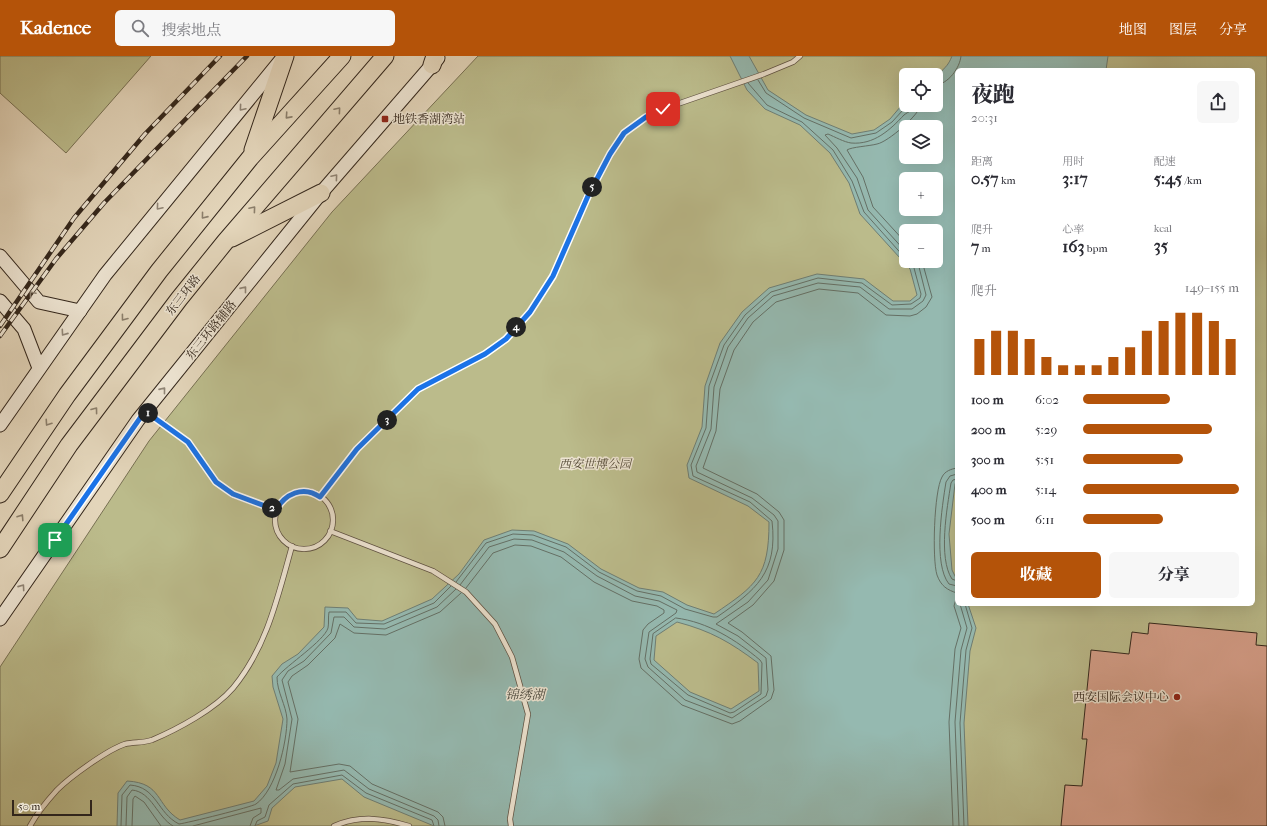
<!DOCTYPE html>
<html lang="zh">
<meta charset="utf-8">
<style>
body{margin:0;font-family:"IM FELL French Canon","Noto Serif SC",serif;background:#f7f7f7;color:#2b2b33;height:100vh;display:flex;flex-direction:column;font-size:15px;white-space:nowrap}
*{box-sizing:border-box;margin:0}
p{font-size:13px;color:#7c7c81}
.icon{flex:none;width:22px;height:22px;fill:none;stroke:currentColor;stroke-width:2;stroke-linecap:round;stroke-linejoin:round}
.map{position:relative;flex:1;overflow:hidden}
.details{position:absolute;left:955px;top:12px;width:300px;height:538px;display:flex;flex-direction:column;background:#fff;border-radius:6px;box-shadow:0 4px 16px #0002}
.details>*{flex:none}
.controls{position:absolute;left:899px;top:12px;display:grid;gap:8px}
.controls a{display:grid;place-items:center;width:44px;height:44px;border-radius:6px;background:#fff;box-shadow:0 4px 16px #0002;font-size:20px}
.scale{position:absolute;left:12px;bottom:10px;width:80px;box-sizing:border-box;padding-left:4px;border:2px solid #33261b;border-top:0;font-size:11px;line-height:14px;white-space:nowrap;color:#33261b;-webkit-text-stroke:3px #ede4d2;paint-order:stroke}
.pin{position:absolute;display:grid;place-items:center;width:34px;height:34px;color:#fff;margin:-17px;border-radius:8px;box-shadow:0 2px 6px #0006}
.km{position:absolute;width:20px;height:20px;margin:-10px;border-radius:50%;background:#222;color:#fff;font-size:11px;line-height:20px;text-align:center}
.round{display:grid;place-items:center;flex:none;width:42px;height:42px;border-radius:6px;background:#f7f7f7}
.head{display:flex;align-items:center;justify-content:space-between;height:68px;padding:0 16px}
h1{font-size:22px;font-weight:800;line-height:30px}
.metrics{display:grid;grid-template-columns:repeat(3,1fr);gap:6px;height:68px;padding:4px 16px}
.metrics div{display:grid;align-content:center}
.metrics b{font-size:17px;font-weight:800}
.metrics small{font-size:11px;font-weight:400}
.metrics p{font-size:11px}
.chart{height:112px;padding:8px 16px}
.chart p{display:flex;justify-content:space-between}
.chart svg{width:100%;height:72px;margin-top:4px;stroke:#b45309;stroke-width:6}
.button{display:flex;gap:8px;margin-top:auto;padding:8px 16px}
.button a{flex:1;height:46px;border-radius:6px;background:#b45309;color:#fff;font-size:16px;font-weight:800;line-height:46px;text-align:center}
.button a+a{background:#f7f7f7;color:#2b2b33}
ul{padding:0 16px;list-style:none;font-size:13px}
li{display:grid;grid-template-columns:64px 48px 1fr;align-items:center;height:30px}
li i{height:10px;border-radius:5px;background:#b45309}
header{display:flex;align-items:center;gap:24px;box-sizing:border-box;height:56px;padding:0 20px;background:#b45309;color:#fff}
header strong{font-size:19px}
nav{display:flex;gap:22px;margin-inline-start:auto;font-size:14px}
.search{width:280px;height:36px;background:#f7f7f7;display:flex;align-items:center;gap:10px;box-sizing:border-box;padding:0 14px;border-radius:6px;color:#7c7c81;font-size:15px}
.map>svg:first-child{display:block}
</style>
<header>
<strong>Kadence</strong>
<div class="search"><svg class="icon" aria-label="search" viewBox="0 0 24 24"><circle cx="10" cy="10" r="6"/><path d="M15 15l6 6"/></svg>搜索地点</div>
<nav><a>地图</a><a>图层</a><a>分享</a></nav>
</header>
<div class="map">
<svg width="1267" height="770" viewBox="0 0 1267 770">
<rect width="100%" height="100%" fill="#e3d5ba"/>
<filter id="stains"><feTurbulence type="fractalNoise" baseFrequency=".005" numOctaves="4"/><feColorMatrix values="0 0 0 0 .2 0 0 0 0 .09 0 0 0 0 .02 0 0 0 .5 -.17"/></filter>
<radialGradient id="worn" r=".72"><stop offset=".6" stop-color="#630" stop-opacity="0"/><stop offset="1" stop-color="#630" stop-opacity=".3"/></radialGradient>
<g fill="#bbbb8b" stroke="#777053" fill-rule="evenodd">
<polygon points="0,0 151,0 66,97 0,37"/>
<path d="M478,0h789v770h-1267v-159l149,-226 183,-229zM957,14h296v534h-296zM906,19h30v30h-30zM906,71h30v30h-30zM906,123h30v30h-30zM906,175h30v30h-30z"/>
</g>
<path fill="#95b9b0" stroke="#6e7e74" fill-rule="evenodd" d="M730,0h19l19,34 38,25 46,19 22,-4 16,-11 11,-13 5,-2 30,1c0,-9 -3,-24 3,-31 7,-8 9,-8 13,-18h156l-2,14h-149v410l-2,4 -6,50 3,36 5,10v24h11l8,24 -6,23 -6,72 4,103h-534l-70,-29 -22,-18 -47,8 -23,21 -4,13 -14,5h-137l1,-33 9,-12c36,2 28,24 53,39l74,-19 13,-15 9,-23 7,-44 -10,-32 -1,-11 10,-12 16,-10 26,-27 1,-20 23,1 9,11 25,2 50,-22 27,-25 25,-34 28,-10 22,1 34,13 33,25 38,19 24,4 24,13 27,9c43,-29 55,-38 55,-92l-21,-16 -59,-28 -2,-13 15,-38 3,-41 15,-43 22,-31 27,-24 48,-14 47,5 29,22h17l7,-6 -7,-26 -50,-55 -11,-31 -19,-30 -30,-28 -35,-16 -18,-19zM906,71h30v30h-30zM906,123h30v30h-30zM906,175h30v30h-30zM677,566c34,9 53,20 81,41l1,28 -28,18 -41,-17 -36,-32 2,-24z"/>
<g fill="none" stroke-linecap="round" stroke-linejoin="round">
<g stroke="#647066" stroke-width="1">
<polyline points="758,24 766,37 804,62 851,82 876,77 892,66 903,54 910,49"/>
<polyline points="748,27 767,49 802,66 833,94 852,125 864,156 906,203"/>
<path d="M936,29c12,-1 24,-17 25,-29"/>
<path d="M906,187l-33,-36 -10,-30 -16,-27c4,-3 23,-4 30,-6 11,-2 42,-29 44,-39"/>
<path d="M906,196l-38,-42 -11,-32 -20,-30 -12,-13 3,-1c7,3 16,8 23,9 23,2 39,-13 53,-28 5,-4 9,-4 11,-10"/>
<path d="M957,412c-6,1 -12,3 -15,9 -8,14 -10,82 -5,98 4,11 10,15 20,18"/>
<path d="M957,418l-7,2 -4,6c-4,25 -13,82 3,102l8,2"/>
<path d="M957,423l-4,1 -2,3c-4,25 -13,75 1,96l5,2"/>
<path d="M456,526l30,-39 27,-9 20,1 33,12 33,25 38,19 24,5 24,13 28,8h4c39,-27 61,-44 55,-96l-22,-19 -57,-26 -2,-11 15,-37 3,-42 15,-41 21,-30 26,-23 47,-14 44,5 30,22 19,-1 9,-6 1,-4 -7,-26 -6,-7"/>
<polyline points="460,529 489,491 514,483 532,484 564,496 597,520 635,540 659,545 677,554 676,557 649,576 645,603 648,611 685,644 732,662 766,640 768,634 766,602 738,580 716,568 748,546 768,524 778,493 778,465 774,459 752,442 697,416 696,410 711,373 714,331 728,291 748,262 773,240 818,227 860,231 889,253 912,253 923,245 926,239 919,211 915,205"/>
<polyline points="466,532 493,497 515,489 531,490 561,501 594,526 632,545 657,550 664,554 664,557 648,568 643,574 639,603 641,612 682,649 732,668 740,665 771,643 774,634 771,600 742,576 728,567 753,549 774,525 784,494 784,464 779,456 757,438 703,412 716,375 720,333 734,294 753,266 776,246 819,233 858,237 886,259 910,260 917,258 926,251 932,241 922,205"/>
<path d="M676,562c32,4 60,22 84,42l2,3 -1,31 -27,18 -4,1 -42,-18 -37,-31 -1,-5 3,-25z"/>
<path d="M121,770l1,-31 8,-10c27,2 27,28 49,39 8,-1 73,-17 77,-20 20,-14 31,-62 31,-85 -1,-14 -10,-27 -10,-42 10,-12 47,-36 51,-49 1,-5 0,-11 1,-16h17l10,11 28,1 50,-21 17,-17"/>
<path d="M126,770l1,-29 5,-7c20,2 25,27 41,36"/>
<polyline points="132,770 133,743 135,740 144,746 161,770"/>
<polyline points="193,770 261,752 261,757 253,762 250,770"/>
<polyline points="255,770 257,765 265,761 269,749 293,728 342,719 366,737 432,764 434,770"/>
<polyline points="439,770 438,764 434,760 369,733 344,714 293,723 279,734 276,734 285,708 292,663 282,624 288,615 304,605 331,577 334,561 344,561 354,571 385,573 437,551 456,533"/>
<polyline points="445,770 443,761 438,756 372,728 350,710 339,708 290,716 298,663 288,626 292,620 308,609 335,582 340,568 354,577 386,579 440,556 461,537"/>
<polyline points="953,770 949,666 955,593 961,572 954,550 957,539"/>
<polyline points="959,770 955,666 961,594 967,572 960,548"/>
<polyline points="964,770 960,667 966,594 972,572 965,548"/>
</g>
</g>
<polygon fill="#d69f8a" stroke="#33261b" points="1149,567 1257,577 1256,589 1267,590 1267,770 1061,770 1065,729 1082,730 1087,683 1082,683 1091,594 1129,598 1132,576 1148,578"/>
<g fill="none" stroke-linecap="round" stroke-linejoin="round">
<g stroke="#5f5243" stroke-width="6">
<g id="lane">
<polyline points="147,356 188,386 216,426 233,439 276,454"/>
<circle cx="304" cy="464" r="29"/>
<polyline points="320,441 357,393 418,333 485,298 506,283 530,255 553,220 587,140 610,98 624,77 646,61 663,53 764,18 793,6 800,0"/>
<polyline points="330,475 433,515 466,536 495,568 512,601 528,658 510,763 511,770"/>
<path d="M30,770c7,-13 17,-25 27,-36 13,-13 50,-40 68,-46 9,-2 18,-1 27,-4 26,-11 63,-31 81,-52 34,-41 45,-92 59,-142"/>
<path d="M334,770c26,-11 49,-8 75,0"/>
</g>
</g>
<g stroke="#33261b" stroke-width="15">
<g id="secondary">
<polyline points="0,200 39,246 80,255"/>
<polyline points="0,245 24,273 39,312"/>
<polyline points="0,369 105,219 281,4"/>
<polyline points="0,563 138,364 321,137 438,2"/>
</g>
</g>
<g stroke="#33261b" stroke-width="19">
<g id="highway">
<polyline points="432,9 435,0"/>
<polyline points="253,94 285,0"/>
<polyline points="232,182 321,137"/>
<polyline points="0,438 67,339 159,215 250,102 342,0"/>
<polyline points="0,493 69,389 179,243 225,186 385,0"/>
</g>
</g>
<use href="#lane" stroke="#ede4d2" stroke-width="4.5"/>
<use href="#secondary" stroke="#ede4d2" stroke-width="13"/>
<use href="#highway" stroke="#e3d5ba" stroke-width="17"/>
<g stroke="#33261b" stroke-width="4.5">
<g id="rail">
<polyline points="0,270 74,162 145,78 220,0"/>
<polyline points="0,280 56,203 104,147 247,0"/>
</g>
</g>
<use href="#rail" stroke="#ede4d2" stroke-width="3" stroke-dasharray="9" stroke-linecap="butt"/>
</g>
<defs><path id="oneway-chevron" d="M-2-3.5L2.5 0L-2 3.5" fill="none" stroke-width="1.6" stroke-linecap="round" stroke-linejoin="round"/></defs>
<g stroke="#908576">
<use href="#oneway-chevron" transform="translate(242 52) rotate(130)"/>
<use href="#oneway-chevron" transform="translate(335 121) rotate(-50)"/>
<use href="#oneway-chevron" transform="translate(159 151) rotate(130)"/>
<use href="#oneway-chevron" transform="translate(244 233) rotate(-51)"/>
<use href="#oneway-chevron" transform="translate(32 238) rotate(-130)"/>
<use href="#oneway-chevron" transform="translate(64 277) rotate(125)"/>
<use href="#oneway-chevron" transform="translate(163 334) rotate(-51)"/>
<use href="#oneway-chevron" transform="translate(22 531) rotate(-55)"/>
</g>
<g stroke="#8b7e6a">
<use href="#oneway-chevron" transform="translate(338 54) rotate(-50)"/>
<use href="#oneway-chevron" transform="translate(288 60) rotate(132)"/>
<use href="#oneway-chevron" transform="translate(253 153) rotate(-50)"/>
<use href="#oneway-chevron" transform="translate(204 160) rotate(129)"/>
<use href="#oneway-chevron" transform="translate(124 262) rotate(127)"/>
<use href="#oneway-chevron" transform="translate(95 354) rotate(-53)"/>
<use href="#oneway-chevron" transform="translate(48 367) rotate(124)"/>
<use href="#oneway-chevron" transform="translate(21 461) rotate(-57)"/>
</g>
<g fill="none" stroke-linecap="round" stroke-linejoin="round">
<g stroke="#fff" stroke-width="8">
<path id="route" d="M55,484l90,-129 43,31 28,40 17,12 43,16c9,-16 27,-25 44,-13l37,-48 61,-60 67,-35 21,-15 24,-27 23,-36 35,-80 22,-42 14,-21 22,-16 17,-8"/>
</g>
<use href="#route" stroke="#1a73e8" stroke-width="5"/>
</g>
<g fill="#8f2418" stroke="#ede4d2" stroke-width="1.5">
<rect x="381" y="59" width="8" height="8" rx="2"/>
<circle cx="1177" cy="641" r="4"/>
</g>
<g text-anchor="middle" stroke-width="3" stroke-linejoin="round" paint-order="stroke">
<g font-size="12" fill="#33261b" stroke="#ede4d2" text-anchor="start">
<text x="393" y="67">地铁香湖湾站</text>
<text x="1169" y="645" text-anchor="end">西安国际会议中心</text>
</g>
<g font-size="12" fill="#33261b" stroke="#ede4d2">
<text transform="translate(183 239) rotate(-52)" y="4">东三环路</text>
<text transform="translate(211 274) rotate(-51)" y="4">东三环路辅路</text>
</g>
<g font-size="12" font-style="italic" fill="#554b37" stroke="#ede4d2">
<text x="595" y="412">西安世博公园</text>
</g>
<g font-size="13" font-style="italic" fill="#4c4b40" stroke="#ede4d2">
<text x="525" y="643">锦绣湖</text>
</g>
</g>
<rect width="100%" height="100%" filter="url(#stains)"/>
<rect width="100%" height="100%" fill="url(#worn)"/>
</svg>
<div class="controls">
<a><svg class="icon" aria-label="locate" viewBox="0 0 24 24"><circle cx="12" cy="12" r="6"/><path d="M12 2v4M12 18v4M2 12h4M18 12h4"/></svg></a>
<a><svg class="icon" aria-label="layers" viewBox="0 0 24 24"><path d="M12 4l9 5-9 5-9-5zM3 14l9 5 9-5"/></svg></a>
<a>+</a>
<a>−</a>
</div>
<div class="scale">50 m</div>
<div class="pin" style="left:55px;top:484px;background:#1e9e55"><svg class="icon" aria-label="arrive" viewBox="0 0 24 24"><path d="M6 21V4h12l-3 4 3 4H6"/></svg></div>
<div class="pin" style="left:663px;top:53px;background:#d93025"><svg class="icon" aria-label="check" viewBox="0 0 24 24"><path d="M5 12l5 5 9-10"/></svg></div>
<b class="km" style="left:148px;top:357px">1</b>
<b class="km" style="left:272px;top:452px">2</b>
<b class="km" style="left:387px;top:364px">3</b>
<b class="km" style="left:516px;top:271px">4</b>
<b class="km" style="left:592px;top:131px">5</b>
<section class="details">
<div class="head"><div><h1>夜跑</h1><p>20:31</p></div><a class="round"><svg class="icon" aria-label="share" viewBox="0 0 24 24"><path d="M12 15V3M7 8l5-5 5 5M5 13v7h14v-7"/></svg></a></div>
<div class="metrics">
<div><p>距离</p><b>0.57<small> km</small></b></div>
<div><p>用时</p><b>3:17</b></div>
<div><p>配速</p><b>5:45<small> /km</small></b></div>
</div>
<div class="metrics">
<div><p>爬升</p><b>7<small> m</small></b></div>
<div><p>心率</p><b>163<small> bpm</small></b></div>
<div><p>kcal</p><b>35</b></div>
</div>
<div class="chart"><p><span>爬升</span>149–155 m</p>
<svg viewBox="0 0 160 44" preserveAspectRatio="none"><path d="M5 44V22M15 44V17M25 44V17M35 44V22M45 44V33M55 44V38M65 44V38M75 44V38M85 44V33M95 44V27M105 44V17M115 44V11M125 44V6M135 44V6M145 44V11M155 44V22"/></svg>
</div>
<ul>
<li><b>100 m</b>6:02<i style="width:56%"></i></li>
<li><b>200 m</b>5:29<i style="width:83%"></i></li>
<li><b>300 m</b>5:51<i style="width:64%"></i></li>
<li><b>400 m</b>5:14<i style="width:100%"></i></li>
<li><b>500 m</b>6:11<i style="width:51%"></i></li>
</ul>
<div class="button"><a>收藏</a><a>分享</a></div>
</section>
</div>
